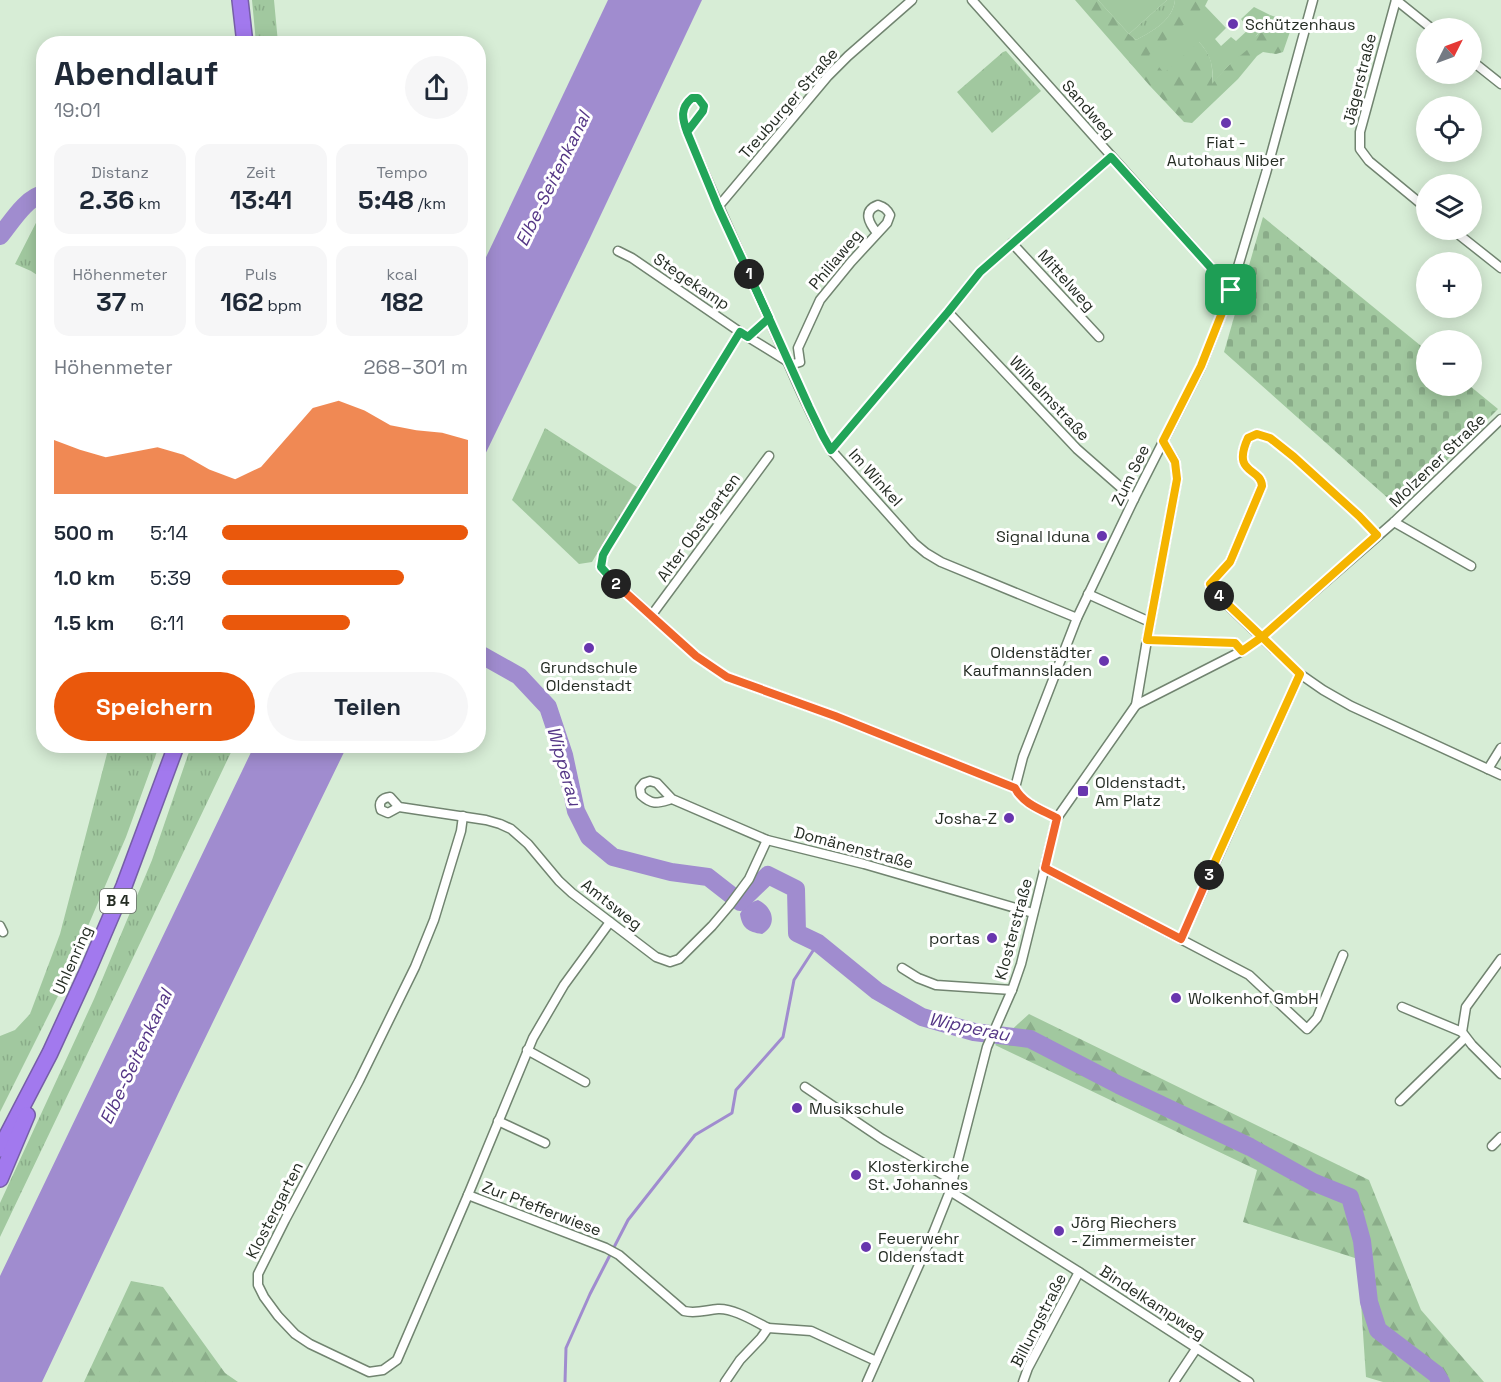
<!DOCTYPE html>
<html lang="de">
<meta charset="utf-8">
<style>
body{margin:0;font-family:"Space Grotesk",sans-serif;background:#f6f6f7;color:#1f2937;height:100vh;display:flex;flex-direction:column;font-size:22px;white-space:nowrap}
*{box-sizing:border-box;margin:0}
p{font-size:20px;color:#747a83}
.icon{flex:none;width:33px;height:33px;fill:none;stroke:currentColor;stroke-width:2;stroke-linecap:round;stroke-linejoin:round}
.map{position:relative;flex:1;overflow:hidden}
.sheet{position:absolute;left:36px;top:36px;width:450px;height:717px;display:flex;flex-direction:column;background:#fff;border-radius:24px;box-shadow:0 3px 15px #0003}
.sheet>*{flex:none}
.needle{width:39px;rotate:48deg}
.fabs{position:absolute;left:1416px;top:18px;display:grid;gap:12px}
.fabs a{display:grid;place-items:center;width:66px;height:66px;border-radius:50%;background:#fff;box-shadow:0 3px 15px #0003;font-size:30px}
.pin{position:absolute;display:grid;place-items:center;width:51px;height:51px;color:#fff;margin:-26px;border-radius:12px;box-shadow:0 3px 9px #0006}
.km{position:absolute;width:30px;height:30px;margin:-15px;border-radius:50%;background:#222;color:#fff;font-size:16px;line-height:30px;text-align:center}
.round{display:grid;place-items:center;flex:none;width:63px;height:63px;border-radius:32px;background:#f6f6f7}
.headline{display:flex;align-items:center;justify-content:space-between;height:102px;padding:0 18px}
h1{font-size:33px;font-weight:800;line-height:45px}
.figures{display:grid;grid-template-columns:repeat(3,1fr);gap:9px;height:102px;padding:6px 18px}
.figures div{display:grid;align-content:center;border-radius:15px;background:#f6f6f7;text-align:center}
.figures b{font-size:26px;font-weight:800}
.figures small{font-size:16px;font-weight:400}
.figures p{font-size:16px}
.chart{height:168px;padding:12px 18px}
.chart p{display:flex;justify-content:space-between}
.chart svg{width:100%;height:108px;margin-top:6px;fill:#ea580c;opacity:.7}
.primary-button{display:flex;gap:12px;margin-top:auto;padding:12px 18px}
.primary-button a{flex:1;height:69px;border-radius:36px;background:#ea580c;color:#fff;font-size:24px;font-weight:800;line-height:69px;text-align:center}
.primary-button a+a{background:#f6f6f7;color:#1f2937}
ul{padding:0 18px;list-style:none;font-size:20px}
li{display:grid;grid-template-columns:96px 72px 1fr;align-items:center;height:45px}
li i{height:15px;border-radius:8px;background:#ea580c}
.map>svg:first-child{display:block}
</style>
<div class="map">
<svg width="1501" height="1382" viewBox="0 0 1501 1382">
<defs>
<pattern id="grass-tufts" width="24" height="20" patternUnits="userSpaceOnUse" patternTransform="scale(1.5)"><rect width="24" height="20" fill="#a1c89f"/><path d="M3 7l-1-3M5 7V3M7 7l1-3M15 17l-1-3M17 17v-4M19 17l1-3" fill="none" stroke="#8aac89"/></pattern>
<pattern id="forest-firs" width="22" height="20" patternUnits="userSpaceOnUse" patternTransform="scale(1.5)"><rect width="22" height="20" fill="#a1c89f"/><path d="M5 1l3.5 6h-7zM16 11l3.5 6h-7z" fill="#8aac89"/></pattern>
<pattern id="cemetery-stones" width="16" height="16" patternUnits="userSpaceOnUse" patternTransform="scale(1.5)"><rect width="16" height="16" fill="#a1c89f"/><path d="M2 7V4a2 2 0 0 1 4 0v3zM10 15v-3a2 2 0 0 1 4 0v3z" fill="#8aac89"/></pattern>
</defs>
<rect width="100%" height="100%" fill="#d7edd6"/>
<g fill="url(#grass-tufts)">
<polygon points="252,0 274,0 278,43 256,43"/>
<path d="M1167,0h8c-2,20 -22,31 -39,40l-7,-6z"/>
<polygon points="1006,51 1041,91 992,133 957,92 1003,52"/>
<polygon points="42,211 43,211 43,279 31,271 15,264"/>
<polygon points="545,428 637,487 592,562 579,564 512,500"/>
<polygon points="109,746 159,746 126,837 59,994 0,1112 0,1036 15,1030 30,1014 60,934"/>
<polygon points="191,746 234,746 0,1237 0,1203 94,999 152,860"/>
</g>
<g fill="url(#forest-firs)">
<path d="M1075,0h23l31,34 7,6c17,-9 37,-20 39,-40h33l-3,6 -6,36c13,14 14,23 13,41l46,-49 12,-19 23,8 -10,29 -7,2 -13,-2 -6,4 -19,23 -46,44 -8,-1 -34,-36z"/>
<polygon points="1029,1014 1369,1180 1421,1310 1484,1382 1383,1382 1366,1377 1358,1259 1243,1222 1257,1170 995,1045"/>
<polygon points="131,1281 163,1287 225,1373 238,1382 84,1382"/>
</g>
<polygon fill="url(#cemetery-stones)" points="1263,217 1426,350 1426,386 1470,386 1498,409 1399,508 1224,352"/>
<g fill="#a1c89f">
<polygon points="1098,0 1167,0 1129,34"/>
<path d="M1205,6l21,22 -11,11 6,7 10,-9 5,4 13,-12 -8,-10 13,-12 16,8 -23,35 -18,15 -17,19c2,-17 -1,-29 -13,-42l-35,31 -15,-18z"/>
</g>
<g fill="#a08ccf">
<polygon points="608,0 702,0 589,240 479,467 479,272"/>
<polygon points="254,746 347,746 178,1094 42,1382 0,1382 0,1276"/>
<path d="M758,900c15,7 20,25 4,34 -14,-2 -20,-6 -22,-20 4,-9 10,-11 18,-14z"/>
</g>
<g fill="none" stroke-linecap="round" stroke-linejoin="round">
<polyline stroke="#a08ccf" stroke-width="3" points="565,1382 566,1348 590,1294 628,1220 695,1135 732,1113 736,1090 783,1037 794,980 818,943"/>
<g stroke="#a08ccf" stroke-width="18">
<path d="M0,236c10,-12 27,-40 44,-42"/>
<polyline points="478,653 519,676 548,707 564,755 576,811 589,837 613,857 671,872 708,877 740,902 768,875 796,889 797,933 818,943 877,991 922,1017 974,1032 1030,1039 1119,1085 1250,1147 1313,1182 1350,1197 1362,1241 1369,1302 1378,1330 1436,1374 1441,1382"/>
</g>
<g stroke="#718470" stroke-width="11">
<g id="street">
<polyline points="972,0 1231,290"/>
<polyline points="1396,0 1360,132 1360,149 1369,161 1426,208"/>
<polyline points="1396,0 1431,28"/>
<polyline points="1472,61 1501,84"/>
<path d="M687,132l16,-21 1,-5 -6,-8h-6c-12,10 -10,20 -5,34 26,63 54,123 81,185 20,44 38,91 63,133l83,93 12,10 15,9 136,56"/>
<polyline points="718,207 828,76 848,56 912,0"/>
<polyline points="1453,230 1501,268"/>
<polyline points="1012,243 1099,337"/>
<polyline points="618,251 632,258 740,332 787,361"/>
<polyline points="948,312 1077,449 1134,499"/>
<polyline points="740,332 607,547 603,555 601,567 608,576 696,656 727,677 835,716 1015,788"/>
<polyline points="748,337 769,318"/>
<path d="M790,365l10,-3 -2,-14 22,-48 31,-38 36,-39 3,-8c-3,-6 -6,-8 -12,-10 -16,6 -9,18 -1,28"/>
<polyline points="831,450 948,312 980,272 1111,157"/>
<polyline points="1394,522 1471,566"/>
<path d="M1377,535l-18,-19 -65,-59 -24,-19 -13,-4 -9,4c-17,38 13,28 14,48l-29,69 -3,7 -20,22 3,7 87,83 23,16 28,16 150,69"/>
<polyline points="1088,594 1150,622"/>
<polyline points="651,616 769,456"/>
<polyline points="1147,640 1235,643 1242,651"/>
<polyline points="1136,705 1147,640 1177,479 1175,461 1163,441"/>
<polyline points="1488,769 1501,748"/>
<polyline points="1015,788 1023,757 1077,618 1134,499 1201,367 1231,290 1266,173 1313,0"/>
<path d="M1015,788c8,16 27,22 42,30"/>
<path d="M672,799c-14,4 -19,7 -31,-4l-1,-7 4,-5 6,-2 7,2 15,16 95,41 97,24 169,49"/>
<path d="M399,807l-9,-10c-8,1 -12,5 -9,13l7,3 11,-6 87,13 14,4 11,5 17,15 31,37 13,12 84,64 14,5 9,-3 33,-33 17,-20 20,-27 18,-39"/>
<polyline points="463,816 461,831 434,920 415,967 359,1081 285,1220 258,1274 258,1285 264,1297 278,1316 295,1334 310,1344 369,1372 383,1370 397,1360 468,1195 533,1038 564,985 610,922"/>
<polyline points="1045,868 1249,975 1307,1029 1317,1018 1343,955"/>
<polyline points="0,926 3,932"/>
<polyline points="1181,939 1300,674"/>
<polyline points="1501,959 1466,1007 1462,1032 1472,1045 1501,1074"/>
<polyline points="902,968 918,978 936,985 1012,990"/>
<polyline points="1402,1007 1462,1032"/>
<polyline points="527,1050 585,1082"/>
<polyline points="805,1087 882,1139 947,1177 953,1179"/>
<polyline points="1400,1101 1465,1038"/>
<polyline points="498,1121 545,1143"/>
<polyline points="1492,1146 1501,1137"/>
<polyline points="950,1191 1079,1272 1249,1382"/>
<path d="M468,1195l138,53 13,7 65,56c12,3 22,-1 34,-2 15,-1 36,12 50,19"/>
<polyline points="725,1382 740,1360 761,1338 768,1328 811,1331 876,1361"/>
<polyline points="867,1382 934,1231 950,1191 987,1047 1012,990 1021,964 1057,818 1136,705 1242,651 1262,637 1394,522 1501,419"/>
<polyline points="1023,1382 1028,1368 1079,1272"/>
<polyline points="1174,1382 1196,1349"/>
</g>
</g>
<g stroke="#765ea7" stroke-width="18">
<g id="highway">
<polyline points="240,0 245,44"/>
<polyline points="0,1149 50,1053 88,970 124,886 176,746"/>
<polyline points="0,1179 27,1115"/>
</g>
</g>
<use href="#street" stroke="#fff" stroke-width="8"/>
<use href="#highway" stroke="#a279ee" stroke-width="15"/>
</g>
<g fill="none" stroke-linecap="round" stroke-linejoin="round">
<g stroke="#fff" stroke-width="12">
<polyline id="split-1" points="749,274 809,407 823,436 831,450 948,312 980,272 1111,157 1231,290"/>
</g>
<g stroke="#fff" stroke-width="12">
<path id="split-2" d="M616,584l-15,-17 2,-12 4,-7 133,-216 8,5 21,-19 -51,-111 -31,-75c-5,-14 -7,-24 5,-34h6l6,8 -1,5 -16,21 31,75 31,67"/>
</g>
<g stroke="#fff" stroke-width="12">
<path id="split-3" d="M616,584l80,72 31,21 108,39 180,72c8,16 27,22 42,30l-12,50 136,71 28,-64"/>
</g>
<g stroke="#fff" stroke-width="12">
<path id="split-4" d="M1209,875l91,-201 -38,-37 115,-102 -18,-19 -65,-59 -24,-19 -13,-4 -9,4c-17,37 13,29 14,48l-29,69 -3,7 -20,22 3,7 6,5"/>
</g>
<g stroke="#fff" stroke-width="12">
<polyline id="split-5" points="1219,596 1262,637 1242,651 1235,643 1147,640 1177,479 1175,462 1163,441 1201,366 1231,290"/>
</g>
<use href="#split-1" stroke="#22a559" stroke-width="8"/>
<use href="#split-2" stroke="#22a559" stroke-width="8"/>
<use href="#split-3" stroke="#f0652b" stroke-width="8"/>
<use href="#split-4" stroke="#f5b400" stroke-width="8"/>
<use href="#split-5" stroke="#f5b400" stroke-width="8"/>
</g>
<g fill="#6836ae" stroke="#fff" stroke-width="2">
<circle cx="1233" cy="24" r="6"/>
<circle cx="1226" cy="123" r="6"/>
<circle cx="1102" cy="536" r="6"/>
<circle cx="589" cy="648" r="6"/>
<circle cx="1104" cy="661" r="6"/>
<rect x="1077" y="785" width="12" height="12" rx="3"/>
<circle cx="1009" cy="818" r="6"/>
<circle cx="992" cy="938" r="6"/>
<circle cx="1176" cy="998" r="6"/>
<circle cx="797" cy="1108" r="6"/>
<circle cx="856" cy="1175" r="6"/>
<circle cx="1059" cy="1231" r="6"/>
<circle cx="866" cy="1247" r="6"/>
</g>
<g text-anchor="middle" stroke-width="6" stroke-linejoin="round" paint-order="stroke">
<rect fill="#fff" stroke="#666c66" stroke-width="1.5" x="100" y="889" width="36" height="24" rx="4.5"/>
<g font-size="15" font-weight="bold" fill="#252d24">
<text x="118" y="906">B 4</text>
</g>
<g font-size="16" fill="#252d24" stroke="#fff" text-anchor="start">
<text x="1245" y="30">Schützenhaus</text>
<text x="1226" y="148" text-anchor="middle">Fiat -<tspan x="1226" dy="18">Autohaus Niber</tspan></text>
<text x="1090" y="542" text-anchor="end">Signal Iduna</text>
<text x="1092" y="658" text-anchor="end">Oldenstädter<tspan x="1092" dy="18">Kaufmannsladen</tspan></text>
<text x="589" y="673" text-anchor="middle">Grundschule<tspan x="589" dy="18">Oldenstadt</tspan></text>
<text x="1095" y="788">Oldenstadt,<tspan x="1095" dy="18">Am Platz</tspan></text>
<text x="997" y="824" text-anchor="end">Josha-Z</text>
<text x="980" y="944" text-anchor="end">portas</text>
<text x="1188" y="1004">Wolkenhof GmbH</text>
<text x="809" y="1114">Musikschule</text>
<text x="868" y="1172">Klosterkirche<tspan x="868" dy="18">St. Johannes</tspan></text>
<text x="1071" y="1228">Jörg Riechers<tspan x="1071" dy="18">- Zimmermeister</tspan></text>
<text x="878" y="1244">Feuerwehr<tspan x="878" dy="18">Oldenstadt</tspan></text>
</g>
<g font-size="16" fill="#252d24" stroke="#fff">
<text transform="translate(1359 79) rotate(-76)" y="6">Jägerstraße</text>
<text transform="translate(788 103) rotate(-49)" y="6">Treuburger Straße</text>
<text transform="translate(1089 109) rotate(49)" y="6">Sandweg</text>
<text transform="translate(835 259) rotate(-50)" y="6">Philiaweg</text>
<text transform="translate(1067 280) rotate(48)" y="6">Mittelweg</text>
<text transform="translate(692 281) rotate(34)" y="6">Stegekamp</text>
<text transform="translate(1050 398) rotate(47)" y="6">Wilhelmstraße</text>
<text transform="translate(1437 460) rotate(-44)" y="6">Molzener Straße</text>
<text transform="translate(1130 475) rotate(-64)" y="6">Zum See</text>
<text transform="translate(876 477) rotate(48)" y="6">Im Winkel</text>
<text transform="translate(698 527) rotate(-54)" y="6">Alter Obstgarten</text>
<text transform="translate(854 847) rotate(15)" y="6">Domänenstraße</text>
<text transform="translate(612 904) rotate(38)" y="6">Amtsweg</text>
<text transform="translate(1013 929) rotate(-75)" y="6">Klosterstraße</text>
<text transform="translate(72 960) rotate(-66)" y="6">Uhlenring</text>
<text transform="translate(542 1208) rotate(21)" y="6">Zur Pfefferwiese</text>
<text transform="translate(274 1210) rotate(-63)" y="6">Klostergarten</text>
<text transform="translate(1153 1302) rotate(33)" y="6">Bindelkampweg</text>
<text transform="translate(1038 1320) rotate(-63)" y="6">Billungstraße</text>
</g>
<g font-size="18" font-style="italic" fill="#543686" stroke="#fff">
<text transform="translate(553 179) rotate(-64)" y="6">Elbe-Seitenkanal</text>
<text transform="translate(564 766) rotate(74)" y="6">Wipperau</text>
<text transform="translate(969 1027) rotate(12)" y="6">Wipperau</text>
<text transform="translate(136 1057) rotate(-65)" y="6">Elbe-Seitenkanal</text>
</g>
</g>
</svg>
<div class="fabs">
<a><svg class="needle" viewBox="-14 -14 28 28"><path d="M0-13l5 13h-10z" fill="#e53935"/><path d="M0 13l5-13h-10z" fill="#747a83"/></svg></a>
<a><svg class="icon" aria-label="locate" viewBox="0 0 24 24"><circle cx="12" cy="12" r="6"/><path d="M12 2v4M12 18v4M2 12h4M18 12h4"/></svg></a>
<a><svg class="icon" aria-label="layers" viewBox="0 0 24 24"><path d="M12 4l9 5-9 5-9-5zM3 14l9 5 9-5"/></svg></a>
<a>+</a>
<a>−</a>
</div>
<div class="pin" style="left:1231px;top:290px;background:#1e9e55"><svg class="icon" aria-label="arrive" viewBox="0 0 24 24"><path d="M6 21V4h12l-3 4 3 4H6"/></svg></div>
<b class="km" style="left:749px;top:274px">1</b>
<b class="km" style="left:616px;top:584px">2</b>
<b class="km" style="left:1209px;top:875px">3</b>
<b class="km" style="left:1219px;top:596px">4</b>
<section class="sheet">
<div class="headline"><div><h1>Abendlauf</h1><p>19:01</p></div><a class="round"><svg class="icon" aria-label="share" viewBox="0 0 24 24"><path d="M12 15V3M7 8l5-5 5 5M5 13v7h14v-7"/></svg></a></div>
<div class="figures">
<div><p>Distanz</p><b>2.36<small> km</small></b></div>
<div><p>Zeit</p><b>13:41</b></div>
<div><p>Tempo</p><b>5:48<small> /km</small></b></div>
</div>
<div class="figures">
<div><p>Höhenmeter</p><b>37<small> m</small></b></div>
<div><p>Puls</p><b>162<small> bpm</small></b></div>
<div><p>kcal</p><b>182</b></div>
</div>
<div class="chart"><p><span>Höhenmeter</span>268–301 m</p>
<svg viewBox="0 0 160 44" preserveAspectRatio="none"><path d="M0 44V22L10 26L20 29L30 27L40 25L50 28L60 34L70 38L80 33L90 21L100 9L110 6L120 10L130 16L140 18L150 19L160 22V44z"/></svg>
</div>
<ul>
<li><b>500 m</b>5:14<i style="width:100%"></i></li>
<li><b>1.0 km</b>5:39<i style="width:74%"></i></li>
<li><b>1.5 km</b>6:11<i style="width:52%"></i></li>
</ul>
<div class="primary-button"><a>Speichern</a><a>Teilen</a></div>
</section>
</div>
